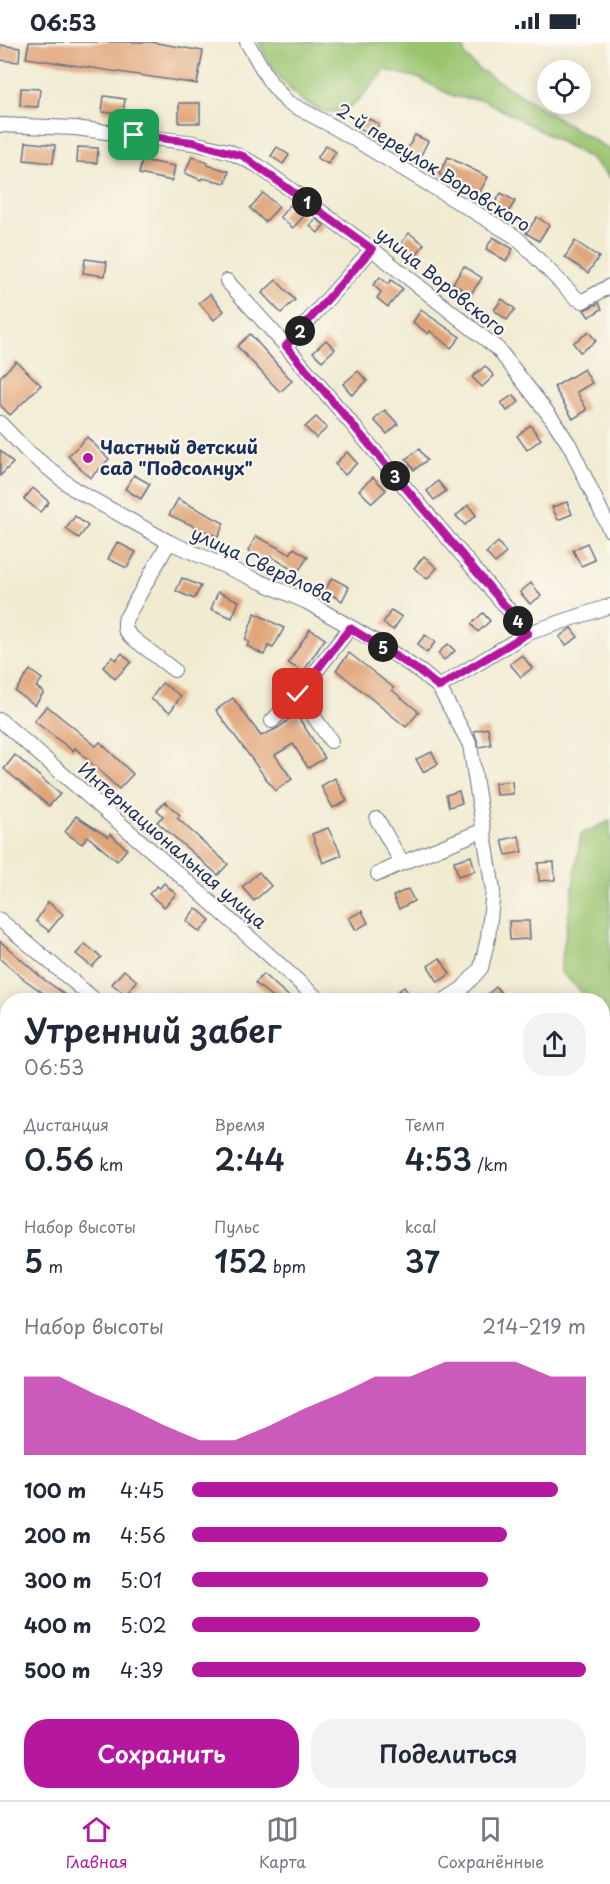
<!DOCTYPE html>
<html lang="ru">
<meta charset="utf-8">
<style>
body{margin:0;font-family:"Playpen Sans",sans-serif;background:#f2f2f3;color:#1f2937;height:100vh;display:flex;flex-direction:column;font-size:22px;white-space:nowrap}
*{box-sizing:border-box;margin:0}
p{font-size:20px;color:#747a83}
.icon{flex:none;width:33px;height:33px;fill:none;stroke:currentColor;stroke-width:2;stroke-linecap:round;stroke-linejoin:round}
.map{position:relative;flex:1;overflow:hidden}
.side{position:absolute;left:0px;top:951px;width:610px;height:807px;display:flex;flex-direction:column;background:#fff;border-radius:24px 24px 0 0;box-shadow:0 3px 15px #0003}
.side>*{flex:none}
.buttons{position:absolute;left:537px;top:18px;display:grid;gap:12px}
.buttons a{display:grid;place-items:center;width:54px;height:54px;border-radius:50%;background:#fff;box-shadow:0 3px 15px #0003;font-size:30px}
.pin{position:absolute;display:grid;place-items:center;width:51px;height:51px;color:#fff;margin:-26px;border-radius:12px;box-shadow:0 3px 9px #0006}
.km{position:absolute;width:30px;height:30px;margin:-15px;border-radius:50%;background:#222;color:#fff;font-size:16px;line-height:30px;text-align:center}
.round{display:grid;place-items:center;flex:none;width:63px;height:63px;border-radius:24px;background:#f2f2f3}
.head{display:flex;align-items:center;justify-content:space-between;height:102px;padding:0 24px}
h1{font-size:33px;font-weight:600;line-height:45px}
.stats{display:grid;grid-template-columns:repeat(3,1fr);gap:9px;height:102px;padding:6px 24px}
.stats div{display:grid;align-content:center}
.stats b{font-size:30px;font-weight:600}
.stats small{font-size:16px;font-weight:400}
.stats p{font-size:16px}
.chart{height:168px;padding:12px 24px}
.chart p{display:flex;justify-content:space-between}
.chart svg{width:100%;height:108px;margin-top:6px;fill:#b5179e;opacity:.7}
.cta{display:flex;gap:12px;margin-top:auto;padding:12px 24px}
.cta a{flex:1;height:69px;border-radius:24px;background:#b5179e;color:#fff;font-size:24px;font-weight:600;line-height:69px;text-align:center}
.cta a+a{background:#f2f2f3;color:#1f2937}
ul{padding:0 24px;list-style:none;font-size:20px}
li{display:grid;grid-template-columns:96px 72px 1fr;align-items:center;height:45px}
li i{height:15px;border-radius:8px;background:#b5179e}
.status{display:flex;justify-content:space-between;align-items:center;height:42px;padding:0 30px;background:#fff;direction:ltr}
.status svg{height:16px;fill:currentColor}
.dock{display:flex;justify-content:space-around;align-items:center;height:84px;border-top:2px solid #e0e1e3;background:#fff;font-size:16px;color:#747a83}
.dock a{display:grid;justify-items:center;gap:3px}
.dock .selected{color:#b5179e}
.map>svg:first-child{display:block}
</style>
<div class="status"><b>06:53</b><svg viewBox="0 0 49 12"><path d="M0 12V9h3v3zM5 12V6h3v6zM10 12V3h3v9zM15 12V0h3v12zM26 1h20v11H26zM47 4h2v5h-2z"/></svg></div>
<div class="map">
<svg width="610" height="1758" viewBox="0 0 610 1758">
<rect width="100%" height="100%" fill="#fbf7ec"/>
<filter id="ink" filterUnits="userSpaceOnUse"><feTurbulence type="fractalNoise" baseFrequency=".0167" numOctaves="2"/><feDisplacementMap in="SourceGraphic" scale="12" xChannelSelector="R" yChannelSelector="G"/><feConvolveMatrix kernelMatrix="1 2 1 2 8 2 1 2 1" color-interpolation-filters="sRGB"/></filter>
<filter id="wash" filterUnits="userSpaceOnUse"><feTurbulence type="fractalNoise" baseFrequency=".008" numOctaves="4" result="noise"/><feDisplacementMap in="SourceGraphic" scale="24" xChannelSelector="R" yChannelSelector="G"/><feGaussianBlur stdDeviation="1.35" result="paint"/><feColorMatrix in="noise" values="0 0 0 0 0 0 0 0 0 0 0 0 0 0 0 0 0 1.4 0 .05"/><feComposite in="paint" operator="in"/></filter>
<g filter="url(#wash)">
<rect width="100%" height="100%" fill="#f1ebd2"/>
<g fill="#9ac470" stroke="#5a7a67" stroke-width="1.5">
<path d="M259,0h203l3,14 15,14 130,80v28l-20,-20 -106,-58 -29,-3 -37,-19 -32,-8c-9,9 -30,36 -41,40 -36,13 -76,-40 -86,-68z"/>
<polygon points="610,779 610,979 603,972 603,958 590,958 560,929 581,792"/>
</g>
<g fill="#7baa62" stroke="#4b6c60" stroke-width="1.5">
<polygon points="0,1125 7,1128 7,1260 0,1257"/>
<polygon points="610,1240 610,1758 456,1758 459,1751 603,1750 603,1243"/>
<polygon points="0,1682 7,1686 8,1750 314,1750 317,1758 0,1758"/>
</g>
<g id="blocks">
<g fill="#e0a479">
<polygon points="29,0 151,0 203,9 197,42 26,16"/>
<polygon points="0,3 20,6 19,20 0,18"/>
<polygon points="21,46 40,47 38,65 20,64"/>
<polygon points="104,54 125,57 123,72 102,70"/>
<rect x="179" y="61" width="21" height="20"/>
<polygon points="365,75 379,82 373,93 359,86"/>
<polygon points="415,93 428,99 419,117 406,110"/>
<polygon points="26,100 55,103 53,121 24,118"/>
<polygon points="326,103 336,110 328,122 317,116"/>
<polygon points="78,105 98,106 97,121 77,120"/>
<polygon points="277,105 289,113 283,122 271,114"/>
<polygon points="192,114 208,121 207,123 229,129 226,141 202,136 201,138 185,131"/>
<polygon points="448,115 488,135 478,153 439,132"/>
<polygon points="142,118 175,124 172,139 139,132"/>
<polygon points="263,151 279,165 265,180 250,166"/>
<polygon points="501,151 515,159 508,171 494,163"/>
<polygon points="290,163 304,174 293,186 280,175"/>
<polygon points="537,175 549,183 539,199 526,191"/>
<polygon points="316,177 324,183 318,191 310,184"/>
<polygon points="409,191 424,202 416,214 400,202"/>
<polygon points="493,195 513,207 506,219 486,207"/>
<polygon points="575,199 599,215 588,231 565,215"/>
<polygon points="85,217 107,220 105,234 83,231"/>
<polygon points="464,224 482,236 470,253 453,241"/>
<polygon points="380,235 388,242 391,238 403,247 388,265 377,256 381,250 373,243"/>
<polygon points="276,238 295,258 281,271 262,251"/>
<polygon points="210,252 224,269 214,278 199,261"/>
<polygon points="502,257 515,267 507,278 494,268"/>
<polygon points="599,261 602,267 589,275 584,268"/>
<polygon points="421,268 460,295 451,306 430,289 428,292 413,280"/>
<polygon points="589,290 596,299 580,310 573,301"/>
<polygon points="250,292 292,339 280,350 237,304"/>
<polygon points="326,298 335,307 322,319 313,310"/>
<polygon points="16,319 41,343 10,373 0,363 0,335"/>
<polygon points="485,324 494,334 482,345 472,335"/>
<polygon points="584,327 592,341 577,350 587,368 573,377 554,345"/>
<polygon points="358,329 367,339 352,353 343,342"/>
<polygon points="513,353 519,360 507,369 501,361"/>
<polygon points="385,368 398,382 387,392 374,378"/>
<polygon points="316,375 327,386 316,396 305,385"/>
<polygon points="530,383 541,397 527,408 517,394"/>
<polygon points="87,395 109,417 90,436 68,414"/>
<polygon points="419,407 427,418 414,428 406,417"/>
<polygon points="0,408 13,421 0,434"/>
<polygon points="347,410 357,421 345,433 335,422"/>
<polygon points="134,433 150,442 141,457 125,447"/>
<polygon points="373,435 386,448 372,461 359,448"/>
<polygon points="438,439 446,449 434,458 427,449"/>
<polygon points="33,446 49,460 40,470 24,457"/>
<polygon points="178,457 224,481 218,495 169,473"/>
<polygon points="567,460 572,472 558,478 552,465"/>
<polygon points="468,463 476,473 465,483 456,474"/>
<polygon points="75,474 88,484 79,496 66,487"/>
<polygon points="256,494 290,512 294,506 308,515 297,531 271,514 268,519 248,509"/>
<polygon points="117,500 136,510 127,526 108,517"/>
<polygon points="498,500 506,511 495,521 486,511"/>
<polygon points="587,501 595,518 581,524 573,508"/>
<polygon points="424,514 437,526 427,537 414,526"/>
<polygon points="182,536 201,544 194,557 176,549"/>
<polygon points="332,536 349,545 342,559 325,549"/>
<polygon points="531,541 541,554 530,562 520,550"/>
<polygon points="218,550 239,559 232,576 211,567"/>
<polygon points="391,568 402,575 393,588 383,581"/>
<polygon points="255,571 284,586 273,606 268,604 264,613 247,604 249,600 245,598"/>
<polygon points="483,571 490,579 478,590 471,582"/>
<polygon points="571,586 578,595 566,603 559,595"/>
<polygon points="310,587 325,597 303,630 288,621"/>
<polygon points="425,593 435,600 427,611 417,603"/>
<polygon points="448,602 455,609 444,618 438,611"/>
<polygon points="122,611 131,620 115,637 103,625 112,615 116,618"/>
<polygon points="349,611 394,646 392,648 419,670 406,685 336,628"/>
<polygon points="522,613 532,626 521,635 510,622"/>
<polygon points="30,628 42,637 36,645 44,650 35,663 15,649"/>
<polygon points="162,641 181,654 170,670 151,657"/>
<polygon points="233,656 261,694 278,686 296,672 325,716 308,726 293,702 275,713 292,737 275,749 216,668"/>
<polygon points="47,664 96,704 100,700 133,732 119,747 75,706 73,709 34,679"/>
<polygon points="488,686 491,703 479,705 474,689"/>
<polygon points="432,710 438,722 423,730 416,717"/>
<polygon points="15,713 60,752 49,764 4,727"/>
<polygon points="335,736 347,759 333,766 321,744"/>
<polygon points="512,739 513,752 496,753 495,741"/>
<polygon points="459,749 462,761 449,765 446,753"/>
<polygon points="165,760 180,773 177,776 228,822 218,833 157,780 163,774 157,768"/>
<polygon points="76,774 108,795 110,792 127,807 117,819 87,794 82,802 65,790"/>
<polygon points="328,786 342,813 323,821 312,792"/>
<polygon points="519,794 522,810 506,813 502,798"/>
<polygon points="471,814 475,829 458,834 454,819"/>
<polygon points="554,820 555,838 539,839 538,821"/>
<polygon points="259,830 271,844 254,859 242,845"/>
<polygon points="164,841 176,852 164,865 149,852 157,844 160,846"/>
<polygon points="408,847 414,859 399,867 393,854"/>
<polygon points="48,860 63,872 49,889 36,879"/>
<polygon points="196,866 210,878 200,890 186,879"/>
<polygon points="362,869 368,881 356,888 349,876"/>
<polygon points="509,879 529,879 530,897 510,898"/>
<polygon points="0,899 42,936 73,958 53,958 21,935 0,917"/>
<polygon points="85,902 101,915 92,925 76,912"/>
<polygon points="440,916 450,932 438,940 428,924"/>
<polygon points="124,928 137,939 126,953 112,942"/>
<polygon points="263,932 293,958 276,958 255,941"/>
<polygon points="404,945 414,958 398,958 394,952"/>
<polygon points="496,945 508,958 481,958"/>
</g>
</g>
</g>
<g filter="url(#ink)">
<use href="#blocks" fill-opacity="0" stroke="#667187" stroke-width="1.5"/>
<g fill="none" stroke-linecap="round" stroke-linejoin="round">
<g stroke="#667187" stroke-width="16">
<g id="minor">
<polyline points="247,0 270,40 287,60 334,85 516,195 576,256 583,259 610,244"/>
<polyline points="0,83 75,86 193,101 228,109 257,123 372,207 498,307 553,378 570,404 610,488"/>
<polyline points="227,239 286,304 528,591"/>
<polyline points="286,304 372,207"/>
<polyline points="0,381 27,409 74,447 169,500 307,560 373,598 421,630 439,645 470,703 493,848 488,896 481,926 462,947 445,958"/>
<polyline points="169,500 125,578 125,587 130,594 174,628"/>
<polyline points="439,645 528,591 610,564"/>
<polyline points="298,652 331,699"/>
<polyline points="0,678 189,841 319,958"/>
<polyline points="272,679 298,652 350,586"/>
<polyline points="377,777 402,821 484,788"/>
<polyline points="378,832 402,821"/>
<polyline points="0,878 95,958"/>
<polyline points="0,1455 8,1457"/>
<polyline points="603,1663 610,1648"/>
<polyline points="568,1758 571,1750"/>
</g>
</g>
<use href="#minor" stroke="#fff" stroke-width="14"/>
</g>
</g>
<g fill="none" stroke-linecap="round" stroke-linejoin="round" filter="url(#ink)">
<g stroke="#fff" stroke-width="12">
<polyline id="route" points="134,93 193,100 243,114 372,207 286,304 528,591 439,645 421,630 350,586 298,652"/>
</g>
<use href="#route" stroke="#b5179e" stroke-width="8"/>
</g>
<circle fill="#b5179e" stroke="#fbf7ec" stroke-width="2" cx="88" cy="416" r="6"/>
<g text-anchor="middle" stroke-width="4.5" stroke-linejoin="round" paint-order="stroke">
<g font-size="18" fill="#1b2f5e" stroke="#fbf7ec">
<text transform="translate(433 126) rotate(32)" y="6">2-й переулок Воровского</text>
<text transform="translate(441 240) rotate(39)" y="6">улица Воровского</text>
<text transform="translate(262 523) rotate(25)" y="6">улица Свердлова</text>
<text transform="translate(172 804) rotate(41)" y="6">Интернациональная улица</text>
</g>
<g font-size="18" font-weight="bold" fill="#1b2f5e" stroke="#fbf7ec" text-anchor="start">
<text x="100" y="412">Частный детский<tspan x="100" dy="21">сад "Подсолнух"</tspan></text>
</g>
</g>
</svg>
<div class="buttons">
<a><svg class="icon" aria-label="locate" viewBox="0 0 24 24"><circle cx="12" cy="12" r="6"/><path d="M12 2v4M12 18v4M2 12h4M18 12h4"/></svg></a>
</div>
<div class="pin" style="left:134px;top:93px;background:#1e9e55"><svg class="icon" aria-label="arrive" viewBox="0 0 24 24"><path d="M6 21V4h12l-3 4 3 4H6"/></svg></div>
<div class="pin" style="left:298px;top:652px;background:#d93025"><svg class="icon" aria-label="check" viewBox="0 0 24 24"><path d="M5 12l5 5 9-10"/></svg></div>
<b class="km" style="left:307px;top:160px">1</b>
<b class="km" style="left:300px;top:289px">2</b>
<b class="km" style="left:395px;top:434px">3</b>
<b class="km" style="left:518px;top:579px">4</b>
<b class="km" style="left:383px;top:605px">5</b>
<section class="side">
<div class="head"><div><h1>Утренний забег</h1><p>06:53</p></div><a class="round"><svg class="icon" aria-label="share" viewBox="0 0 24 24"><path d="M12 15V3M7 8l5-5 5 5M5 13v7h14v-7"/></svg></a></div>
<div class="stats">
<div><p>Дистанция</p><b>0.56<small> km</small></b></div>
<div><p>Время</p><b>2:44</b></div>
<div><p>Темп</p><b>4:53<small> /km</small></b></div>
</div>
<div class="stats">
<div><p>Набор высоты</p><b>5<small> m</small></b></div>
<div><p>Пульс</p><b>152<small> bpm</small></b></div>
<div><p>kcal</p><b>37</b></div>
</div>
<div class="chart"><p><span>Набор высоты</span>214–219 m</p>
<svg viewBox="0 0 160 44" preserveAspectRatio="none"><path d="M0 44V12L10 12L20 19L30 25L40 32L50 38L60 38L70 32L80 25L90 19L100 12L110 12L120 6L130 6L140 6L150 12L160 12V44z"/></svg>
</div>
<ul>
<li><b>100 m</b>4:45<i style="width:93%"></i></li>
<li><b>200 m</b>4:56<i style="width:80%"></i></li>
<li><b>300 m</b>5:01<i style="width:75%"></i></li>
<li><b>400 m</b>5:02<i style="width:73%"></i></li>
<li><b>500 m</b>4:39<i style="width:100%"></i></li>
</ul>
<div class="cta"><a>Сохранить</a><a>Поделиться</a></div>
</section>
</div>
<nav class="dock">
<a class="selected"><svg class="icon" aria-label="home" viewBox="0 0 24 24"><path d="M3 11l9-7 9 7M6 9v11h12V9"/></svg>Главная</a>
<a><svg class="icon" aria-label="map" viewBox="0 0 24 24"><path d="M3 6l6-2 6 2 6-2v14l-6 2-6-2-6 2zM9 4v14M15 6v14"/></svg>Карта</a>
<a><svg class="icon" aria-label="saved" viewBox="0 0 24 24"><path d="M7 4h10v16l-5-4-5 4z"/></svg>Сохранённые</a>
</nav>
